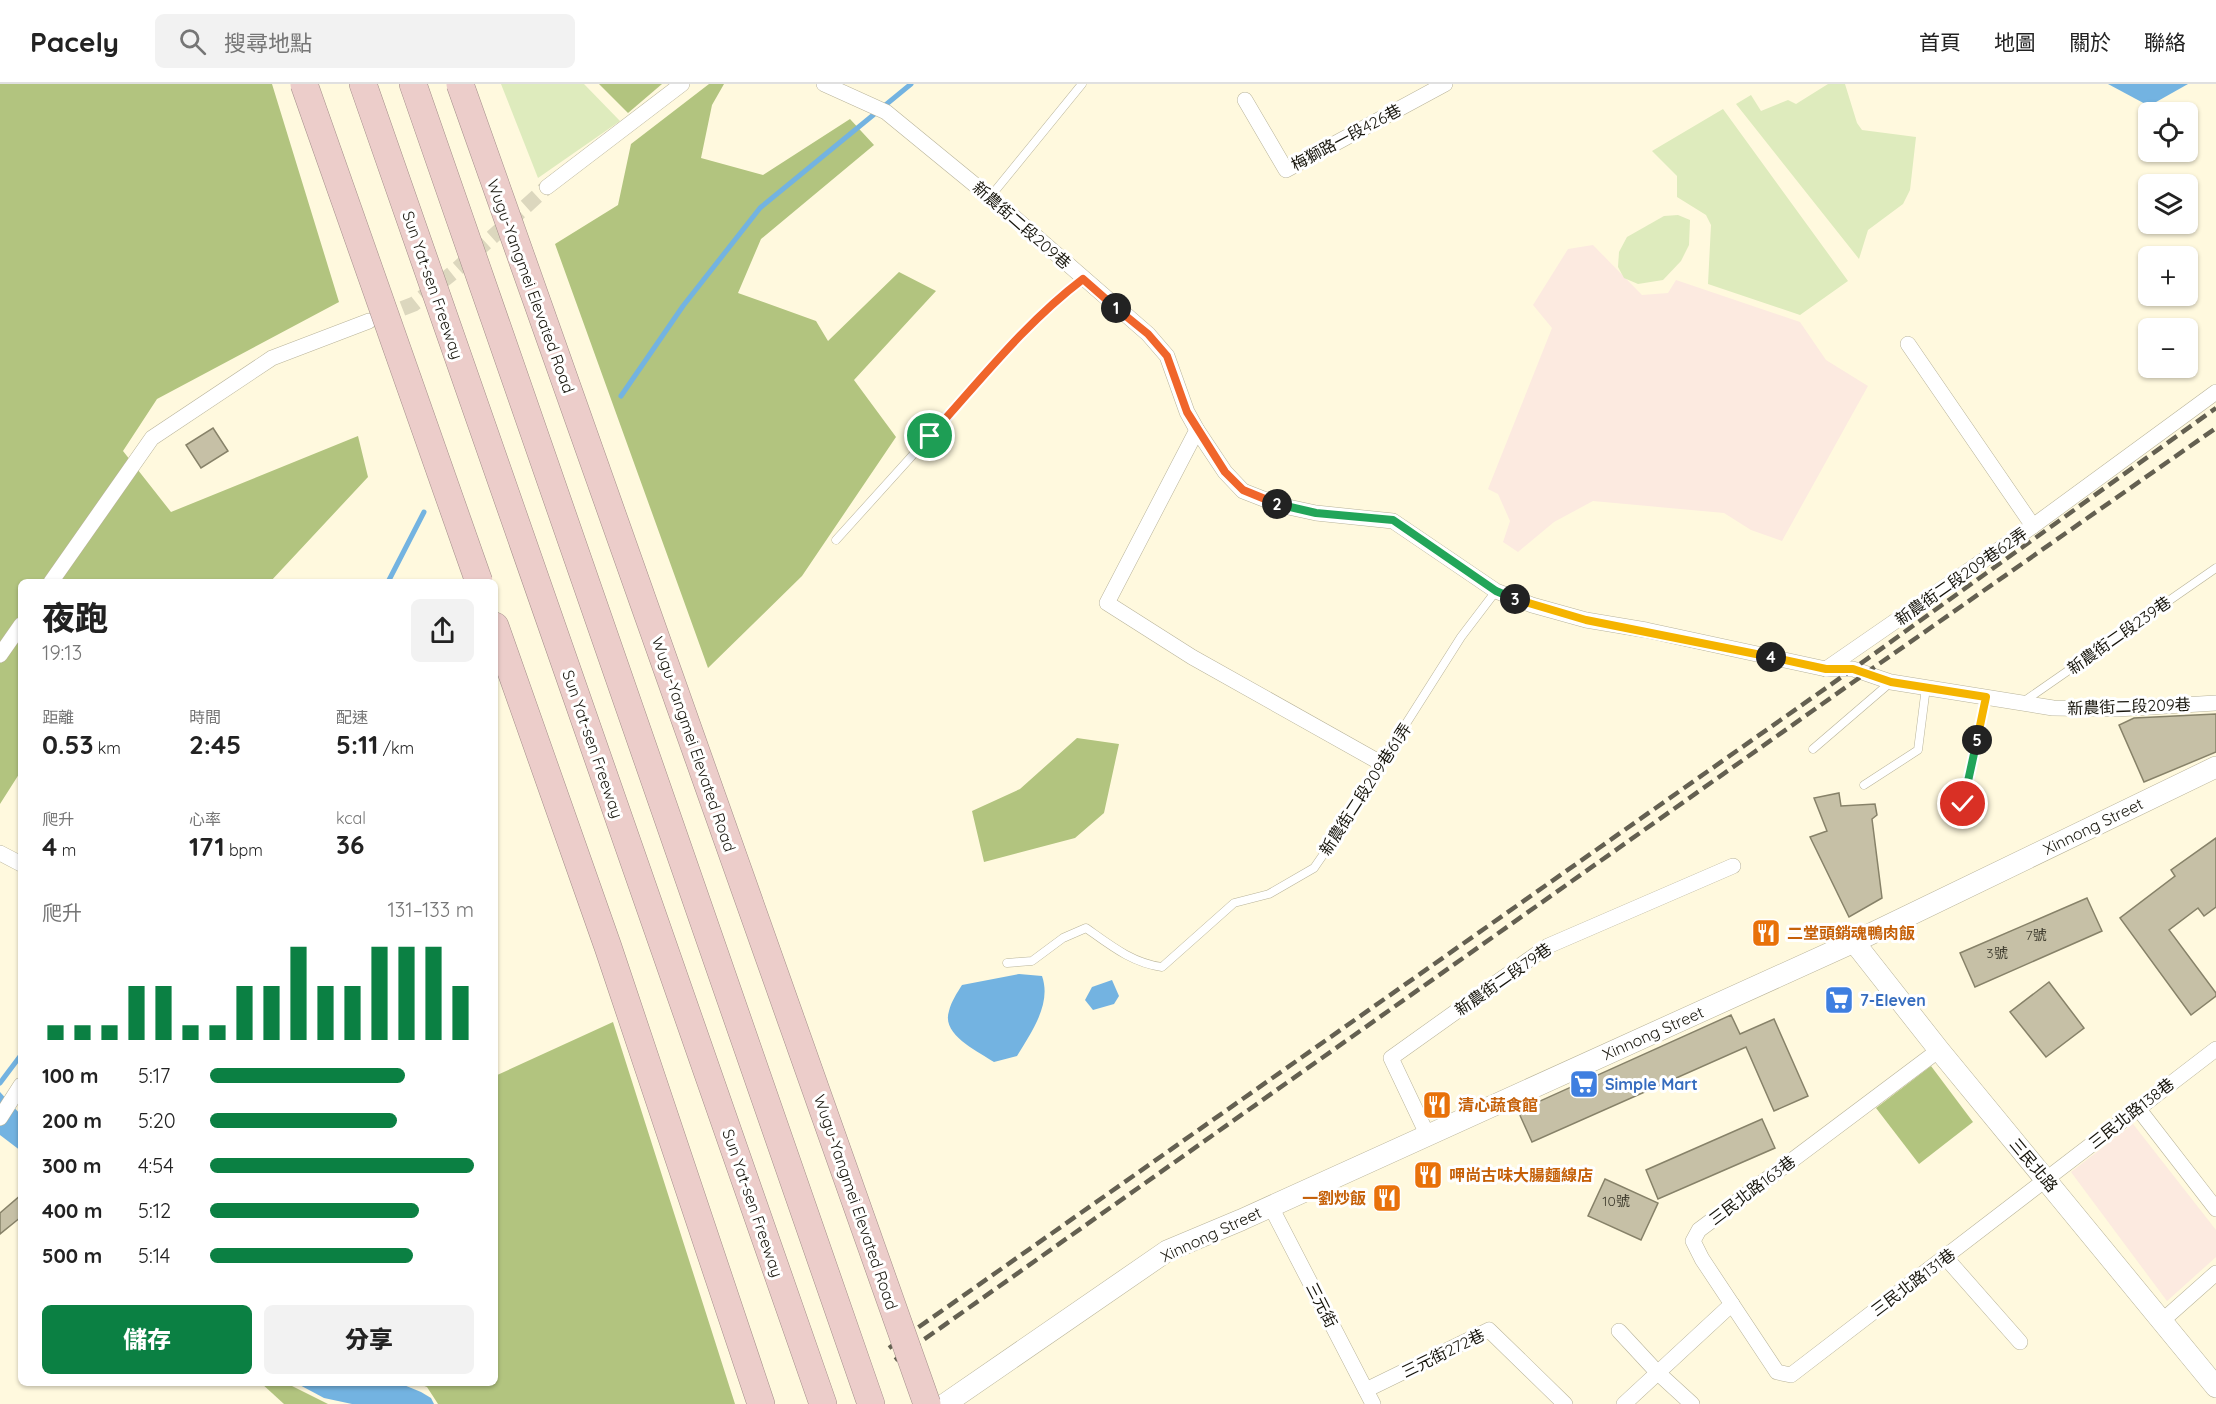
<!DOCTYPE html>
<html lang="zh-TW">
<meta charset="utf-8">
<style>
body{margin:0;font-family:Quicksand,"Noto Sans TC",sans-serif;background:#f2f2f2;color:#222;height:100vh;display:flex;flex-direction:column;font-size:22px;white-space:nowrap}
*{box-sizing:border-box;margin:0}
p{font-size:20px;color:#767676}
.icon{flex:none;width:33px;height:33px;fill:none;stroke:currentColor;stroke-width:2;stroke-linecap:round;stroke-linejoin:round}
.map{position:relative;flex:1;overflow:hidden}
.panel{position:absolute;left:18px;top:495px;width:480px;height:807px;display:flex;flex-direction:column;background:#fff;border-radius:9px;box-shadow:0 2px 4px #0004}
.panel>*{flex:none}
.controls{position:absolute;left:2138px;top:18px;display:grid;gap:12px}
.controls a{display:grid;place-items:center;width:60px;height:60px;border-radius:9px;background:#fff;box-shadow:0 2px 4px #0004;font-size:30px}
.pin{position:absolute;display:grid;place-items:center;width:51px;height:51px;color:#fff;margin:-26px;border:3px solid #fff;border-radius:50%;box-shadow:0 2px 6px #0007}
.km{position:absolute;width:30px;height:30px;margin:-15px;border-radius:50%;background:#222;color:#fff;font-size:16px;line-height:30px;text-align:center}
.round{display:grid;place-items:center;flex:none;width:63px;height:63px;border-radius:9px;background:#f2f2f2}
.headline{display:flex;align-items:center;justify-content:space-between;height:102px;padding:0 24px}
h1{font-size:33px;font-weight:800;line-height:45px}
.figures{display:grid;grid-template-columns:repeat(3,1fr);gap:9px;height:102px;padding:6px 24px}
.figures div{display:grid;align-content:center}
.figures b{font-size:26px;font-weight:800}
.figures small{font-size:16px;font-weight:400}
.figures p{font-size:16px}
.chart{height:168px;padding:12px 24px}
.chart p{display:flex;justify-content:space-between}
.chart svg{width:100%;height:108px;margin-top:6px;stroke:#0b8043;stroke-width:6}
.cta{display:flex;gap:12px;margin-top:auto;padding:12px 24px}
.cta a{flex:1;height:69px;border-radius:9px;background:#0b8043;color:#fff;font-size:24px;font-weight:800;line-height:69px;text-align:center}
.cta a+a{background:#f2f2f2;color:#222}
ul{padding:0 24px;list-style:none;font-size:20px}
li{display:grid;grid-template-columns:96px 72px 1fr;align-items:center;height:45px}
li i{height:15px;border-radius:8px;background:#0b8043}
header{display:flex;align-items:center;gap:36px;box-sizing:border-box;height:84px;padding:0 30px;background:#fff;border-bottom:2px solid #e0e0e0}
header strong{font-size:28px}
nav{display:flex;gap:33px;margin-inline-start:auto;font-size:21px}
.search{width:420px;height:54px;background:#f2f2f2;display:flex;align-items:center;gap:15px;box-sizing:border-box;padding:0 21px;border-radius:9px;color:#767676;font-size:22px}
.map>svg:first-child{display:block}
</style>
<header>
<strong>Pacely</strong>
<div class="search"><svg class="icon" aria-label="search" viewBox="0 0 24 24"><circle cx="10" cy="10" r="6"/><path d="M15 15l6 6"/></svg>搜尋地點</div>
<nav><a>首頁</a><a>地圖</a><a>關於</a><a>聯絡</a></nav>
</header>
<div class="map">
<svg width="2216" height="1320" viewBox="0 0 2216 1320">
<rect width="100%" height="100%" fill="#fff9de"/>
<g fill="#fceae0">
<polygon points="1593,161 1642,211 1668,209 1676,196 1800,238 1826,276 1868,302 1782,457 1751,446 1724,429 1593,417 1554,438 1518,468 1503,458 1510,437 1498,410 1488,405 1552,244 1533,221 1568,165"/>
<polygon points="2133,1040 2216,1146 2216,1173 2167,1217 2071,1088"/>
</g>
<g fill="#deebbd">
<polygon points="501,0 584,0 620,37 538,94"/>
<polygon points="1828,0 1845,0 1857,39 1862,46 1916,53 1910,106 1903,120 1868,146 1859,175 1736,20 1751,11 1761,27 1788,16 1796,20"/>
<polygon points="1723,25 1848,197 1800,231 1708,200 1711,141 1706,131 1677,113 1677,92 1652,67"/>
<polygon points="1678,131 1690,136 1689,161 1681,177 1663,196 1638,200 1624,194 1618,183 1619,168 1627,153 1664,132"/>
</g>
<g fill="#b2c47f">
<polygon points="0,0 272,0 339,218 157,315 123,367 171,428 358,352 368,393 270,498 21,498 21,687 0,720"/>
<polygon points="599,0 662,0 628,29"/>
<polygon points="709,0 724,0 712,21 701,74 763,91 850,35 874,61 761,155 738,209 816,237 828,257 899,188 936,207 854,296 896,353 802,492 708,584 555,160 618,121 631,60"/>
<polygon points="1077,654 1119,660 1104,729 1075,754 984,778 972,727 1020,705"/>
<polygon points="613,938 735,1320 438,1320 427,1303 417,1299 495,1299 495,992"/>
<polygon points="1931,982 1973,1038 1919,1080 1876,1024"/>
<polygon points="261,1299 286,1299 328,1320 284,1320"/>
</g>
<g fill="#73b3e1">
<polygon points="2108,0 2188,0 2149,22"/>
<path d="M1019,890l23,2c10,28 -11,57 -25,80l-23,6c-16,-11 -53,-27 -45,-51 2,-9 8,-18 13,-26z"/>
<polygon points="1112,896 1119,912 1114,920 1093,926 1085,916 1092,903"/>
<polygon points="0,1008 21,1031 21,1067 0,1051"/>
<polygon points="296,1299 399,1299 421,1308 431,1314 434,1320 352,1320 324,1314"/>
</g>
<g fill="none" stroke-linecap="round" stroke-linejoin="round">
<g stroke="#73b3e1" stroke-width="5">
<polyline points="621,312 683,222 760,124 911,0"/>
<polyline points="388,498 424,428"/>
<polyline points="0,999 21,971"/>
</g>
</g>
<g fill="#c6c0a6" stroke="#878269" stroke-width="1.5">
<polygon points="213,344 228,367 201,384 186,361"/>
<polygon points="2216,630 2216,668 2144,698 2119,641 2134,634"/>
<polygon points="1839,709 1841,722 1875,720 1877,731 1872,735 1882,814 1849,833 1810,753 1827,747 1814,714"/>
<polygon points="2216,754 2216,823 2204,832 2198,824 2169,846 2216,909 2216,912 2191,931 2120,834 2175,792 2171,786"/>
<polygon points="2087,814 2102,847 1975,903 1960,869"/>
<polygon points="2049,898 2084,944 2046,973 2010,928"/>
<polygon points="1731,931 1740,950 1774,935 1808,1012 1774,1027 1746,963 1532,1058 1518,1027"/>
<polygon points="1762,1035 1775,1064 1658,1115 1646,1086"/>
<polygon points="1605,1095 1658,1119 1641,1156 1588,1132"/>
<polygon points="21,1111 21,1133 0,1150 0,1129"/>
</g>
<g fill="none" stroke-linecap="round" stroke-linejoin="round">
<polyline stroke="#dcd7be" stroke-width="15" stroke-dasharray="15 8" stroke-linecap="butt" points="381,233 414,220 455,187 547,103"/>
<g stroke="#b8b399" stroke-width="9">
<g id="lane">
<polyline points="990,113 1082,0"/>
<polyline points="836,456 1023,249 1057,215 1084,195"/>
<polyline points="2023,618 2216,484"/>
<polyline points="1813,665 1891,598"/>
<polyline points="1864,701 1918,666 1926,603"/>
<polyline points="1963,720 1986,613"/>
<path d="M1007,879l25,-2 31,-23 23,-10c24,17 46,35 76,39l72,-64 35,-9 45,-26 40,-58 25,-48 23,-32 59,-93 35,-46"/>
</g>
</g>
<g stroke="#b8b399" stroke-width="16">
<g id="street">
<polyline points="824,0 886,28 1008,128 1148,250 1167,272 1187,328 1197,346 1225,388 1243,407 1279,421 1316,429 1393,437 1496,507 1532,521 1586,536 1646,546 1826,585 1853,585 1891,598 2053,624 2117,625 2216,619"/>
<polyline points="1245,16 1286,86 1445,0"/>
<polyline points="547,103 682,0"/>
<polyline points="1197,346 1107,519 1192,573 1379,678"/>
<polyline points="2033,442 2216,308"/>
<polyline points="51,498 152,354 272,274 369,237"/>
<polyline points="0,571 21,541"/>
<polyline points="1826,585 2033,442 1908,260"/>
<polyline points="0,769 21,780"/>
<polyline points="1939,966 1699,1146 1693,1157 1702,1175 1777,1288 1791,1291 2216,965"/>
<polyline points="2137,1023 2216,1125"/>
<polyline points="0,1034 21,1001"/>
<polyline points="1427,1050 1391,974 1548,862 1733,782"/>
<polyline points="1271,1123 1373,1320"/>
<polyline points="1946,1174 2020,1258"/>
<polyline points="2162,1237 2216,1189"/>
<polyline points="1619,1247 1657,1288 1692,1320"/>
<polyline points="1366,1306 1489,1246 1565,1320"/>
<polyline points="1624,1320 1732,1220"/>
</g>
</g>
<g stroke="#b8b399" stroke-width="22">
<g id="secondary">
<polyline points="1854,858 1939,966 2216,1303"/>
<polyline points="945,1320 1167,1167 1241,1136 1854,858 2216,683"/>
</g>
</g>
<g stroke="#a18d88" stroke-width="28">
<g id="highway">
<polyline points="363,0 823,1320"/>
<polyline points="413,0 871,1320"/>
<polyline points="495,542 608,863 761,1320"/>
</g>
</g>
<use href="#lane" stroke="#fff" stroke-width="8"/>
<use href="#street" stroke="#fff" stroke-width="15"/>
<use href="#secondary" stroke="#fff" stroke-width="21"/>
<use href="#highway" stroke="#eccdca" stroke-width="27"/>
<g stroke="#646051" stroke-width="4.5" stroke-dasharray="12 6" stroke-linecap="butt">
<polyline points="889,1264 1853,585 2216,324"/>
<polyline points="895,1276 1866,589 2216,344"/>
</g>
<g stroke="#a18d88" stroke-width="28" stroke-linecap="butt">
<g id="highway-bridge">
<polyline points="304,0 479,498"/>
<polyline points="460,0 927,1320"/>
</g>
</g>
<use href="#highway-bridge" stroke="#eccdca" stroke-width="27"/>
</g>
<g fill="none" stroke-linecap="round" stroke-linejoin="round">
<g stroke="#fff" stroke-width="12">
<path id="split-1" d="M930,352c49,-54 95,-113 153,-157l33,29"/>
</g>
<g stroke="#fff" stroke-width="12">
<polyline id="split-2" points="1116,224 1148,250 1167,272 1187,328 1225,388 1243,406 1277,420"/>
</g>
<g stroke="#fff" stroke-width="12">
<polyline id="split-3" points="1277,420 1316,429 1393,436 1496,507 1515,515"/>
</g>
<g stroke="#fff" stroke-width="12">
<polyline id="split-4" points="1515,515 1586,536 1771,573"/>
</g>
<g stroke="#fff" stroke-width="12">
<polyline id="split-5" points="1771,573 1826,585 1853,585 1891,598 1986,613 1977,656"/>
</g>
<g stroke="#fff" stroke-width="12">
<polyline id="split-6" points="1963,720 1977,656"/>
</g>
<use href="#split-1" stroke="#f0652b" stroke-width="8"/>
<use href="#split-2" stroke="#f0652b" stroke-width="8"/>
<use href="#split-3" stroke="#22a559" stroke-width="8"/>
<use href="#split-4" stroke="#f5b400" stroke-width="8"/>
<use href="#split-5" stroke="#f5b400" stroke-width="8"/>
<use href="#split-6" stroke="#22a559" stroke-width="8"/>
</g>
<defs>
<g id="restaurant-square" transform="scale(1.5)"><rect x="-9" y="-9" width="18" height="18" rx="4" fill="#e8710a" stroke="#fff"/><path d="M-5-6h1v4h1v-4h1v4h1v-4h1v5L-1.5 .5V6h-2V.5L-5-1ZM5-6V6H3V1.5H1.5Q1.5-4 5-6Z" fill="#fff"/></g>
<g id="supermarket-square" transform="scale(1.5)"><rect x="-9" y="-9" width="18" height="18" rx="4" fill="#3f7fe0" stroke="#fff"/><path d="M-6-5.5h2.5l.6 2H6L4.5 2H-2.5L-4.4-4H-6ZM-1.5 3.2a1.3 1.3 0 1 0 .1 0ZM3 3.2a1.3 1.3 0 1 0 .1 0Z" fill="#fff"/></g>
</defs>
<g fill-rule="evenodd">
<use href="#restaurant-square" x="1766" y="849"/>
<use href="#supermarket-square" x="1839" y="916"/>
<use href="#supermarket-square" x="1584" y="1000"/>
<use href="#restaurant-square" x="1437" y="1021"/>
<use href="#restaurant-square" x="1428" y="1091"/>
<use href="#restaurant-square" x="1387" y="1114"/>
</g>
<g text-anchor="middle" stroke-width="6" stroke-linejoin="round" paint-order="stroke">
<g font-size="14" fill="#434032">
<text x="2036" y="856">7號</text>
<text x="1997" y="874">3號</text>
<text x="1616" y="1122">10號</text>
</g>
<g font-size="16" fill="#17150c" stroke="#fff">
<text transform="translate(1346 53) rotate(-28)" y="6">梅獅路一段426巷</text>
<text transform="translate(1022 141) rotate(41)" y="6">新農街二段209巷</text>
<text transform="translate(433 201) rotate(71)" y="6">Sun Yat-sen Freeway</text>
<text transform="translate(531 202) rotate(70)" y="6">Wugu-Yangmei Elevated Road</text>
<text transform="translate(1961 492) rotate(-35)" y="6">新農街二段209巷62弄</text>
<text transform="translate(2119 551) rotate(-35)" y="6">新農街二段239巷</text>
<text transform="translate(2129 622) rotate(-2)" y="6">新農街二段209巷</text>
<text transform="translate(593 660) rotate(71)" y="6">Sun Yat-sen Freeway</text>
<text transform="translate(694 660) rotate(71)" y="6">Wugu-Yangmei Elevated Road</text>
<text transform="translate(1365 705) rotate(-57)" y="6">新農街二段209巷61弄</text>
<text transform="translate(2093 742) rotate(-26)" y="6">Xinnong Street</text>
<text transform="translate(1503 895) rotate(-35)" y="6">新農街二段79巷</text>
<text transform="translate(1653 949) rotate(-24)" y="6">Xinnong Street</text>
<text transform="translate(2131 1029) rotate(-38)" y="6">三民北路138巷</text>
<text transform="translate(2034 1081) rotate(50)" y="6">三民北路</text>
<text transform="translate(1752 1106) rotate(-37)" y="6">三民北路163巷</text>
<text transform="translate(856 1118) rotate(71)" y="6">Wugu-Yangmei Elevated Road</text>
<text transform="translate(753 1119) rotate(71)" y="6">Sun Yat-sen Freeway</text>
<text transform="translate(1211 1150) rotate(-25)" y="6">Xinnong Street</text>
<text transform="translate(1913 1198) rotate(-37)" y="6">三民北路131巷</text>
<text transform="translate(1322 1221) rotate(63)" y="6">三元街</text>
<text transform="translate(1443 1269) rotate(-26)" y="6">三元街272巷</text>
</g>
<g font-size="16" font-weight="bold" fill="#c56008" stroke="#fff" text-anchor="start">
<text x="1787" y="855">二堂頭銷魂鴨肉飯</text>
<text x="1458" y="1027">清心蔬食館</text>
<text x="1449" y="1097">呷尚古味大腸麵線店</text>
<text x="1366" y="1120" text-anchor="end">一劉炒飯</text>
</g>
<g font-size="16" font-weight="bold" fill="#366cbe" stroke="#fff" text-anchor="start">
<text x="1860" y="922">7-Eleven</text>
<text x="1605" y="1006">Simple Mart</text>
</g>
</g>
</svg>
<div class="controls">
<a><svg class="icon" aria-label="locate" viewBox="0 0 24 24"><circle cx="12" cy="12" r="6"/><path d="M12 2v4M12 18v4M2 12h4M18 12h4"/></svg></a>
<a><svg class="icon" aria-label="layers" viewBox="0 0 24 24"><path d="M12 4l9 5-9 5-9-5zM3 14l9 5 9-5"/></svg></a>
<a>+</a>
<a>−</a>
</div>
<div class="pin" style="left:930px;top:352px;background:#1e9e55"><svg class="icon" aria-label="arrive" viewBox="0 0 24 24"><path d="M6 21V4h12l-3 4 3 4H6"/></svg></div>
<div class="pin" style="left:1963px;top:720px;background:#d93025"><svg class="icon" aria-label="check" viewBox="0 0 24 24"><path d="M5 12l5 5 9-10"/></svg></div>
<b class="km" style="left:1116px;top:224px">1</b>
<b class="km" style="left:1277px;top:420px">2</b>
<b class="km" style="left:1515px;top:515px">3</b>
<b class="km" style="left:1771px;top:573px">4</b>
<b class="km" style="left:1977px;top:656px">5</b>
<section class="panel">
<div class="headline"><div><h1>夜跑</h1><p>19:13</p></div><a class="round"><svg class="icon" aria-label="share" viewBox="0 0 24 24"><path d="M12 15V3M7 8l5-5 5 5M5 13v7h14v-7"/></svg></a></div>
<div class="figures">
<div><p>距離</p><b>0.53<small> km</small></b></div>
<div><p>時間</p><b>2:45</b></div>
<div><p>配速</p><b>5:11<small> /km</small></b></div>
</div>
<div class="figures">
<div><p>爬升</p><b>4<small> m</small></b></div>
<div><p>心率</p><b>171<small> bpm</small></b></div>
<div><p>kcal</p><b>36</b></div>
</div>
<div class="chart"><p><span>爬升</span>131–133 m</p>
<svg viewBox="0 0 160 44" preserveAspectRatio="none"><path d="M5 44V38M15 44V38M25 44V38M35 44V22M45 44V22M55 44V38M65 44V38M75 44V22M85 44V22M95 44V6M105 44V22M115 44V22M125 44V6M135 44V6M145 44V6M155 44V22"/></svg>
</div>
<ul>
<li><b>100 m</b>5:17<i style="width:74%"></i></li>
<li><b>200 m</b>5:20<i style="width:71%"></i></li>
<li><b>300 m</b>4:54<i style="width:100%"></i></li>
<li><b>400 m</b>5:12<i style="width:79%"></i></li>
<li><b>500 m</b>5:14<i style="width:77%"></i></li>
</ul>
<div class="cta"><a>儲存</a><a>分享</a></div>
</section>
</div>
